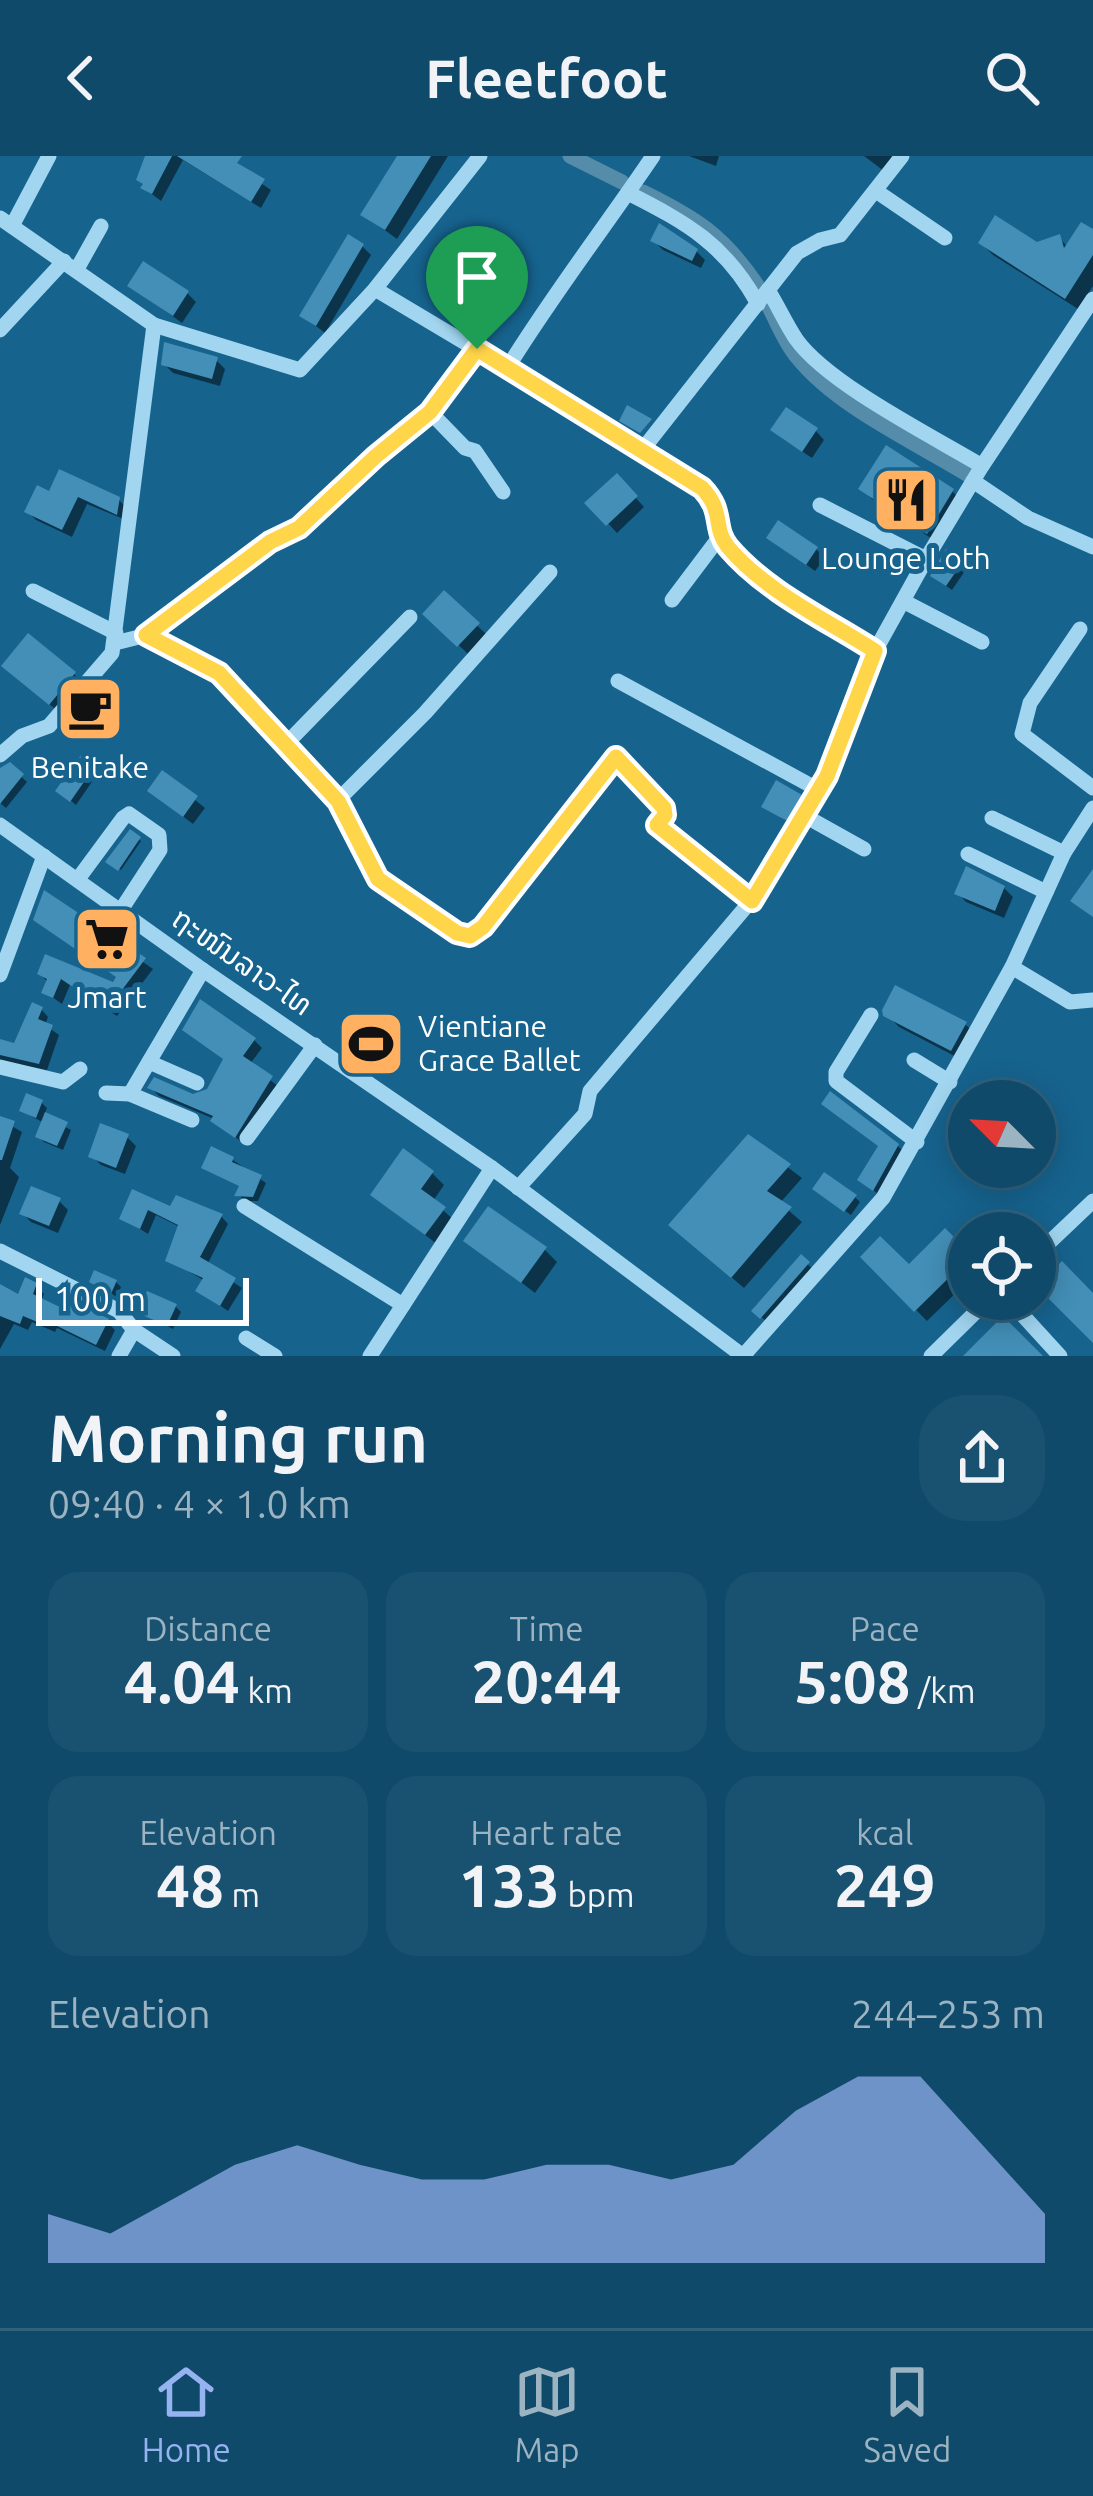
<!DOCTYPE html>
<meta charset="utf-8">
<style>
body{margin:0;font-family:Ubuntu,"Noto Sans Lao",sans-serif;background:#195170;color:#f1f3f6;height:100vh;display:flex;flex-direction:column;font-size:45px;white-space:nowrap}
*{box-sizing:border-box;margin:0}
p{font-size:39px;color:#9cb3c1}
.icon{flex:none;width:66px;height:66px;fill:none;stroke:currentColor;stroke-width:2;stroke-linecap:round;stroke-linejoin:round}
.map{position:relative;height:1200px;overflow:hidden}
.sheet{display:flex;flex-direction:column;background:#104a6a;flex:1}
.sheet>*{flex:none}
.needle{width:78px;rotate:294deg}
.controls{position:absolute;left:948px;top:924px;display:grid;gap:24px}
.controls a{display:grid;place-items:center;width:108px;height:108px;border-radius:50%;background:#104a6a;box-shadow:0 6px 30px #0003,0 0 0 3px #30627e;font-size:60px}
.scale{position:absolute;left:36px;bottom:30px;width:213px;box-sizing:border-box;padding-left:12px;border:6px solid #fff;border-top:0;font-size:33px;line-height:42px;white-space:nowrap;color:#fff;-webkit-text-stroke:9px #16638e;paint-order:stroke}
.pin{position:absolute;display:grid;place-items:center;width:102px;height:102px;color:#fff;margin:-123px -51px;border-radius:50% 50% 50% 0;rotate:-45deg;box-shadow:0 0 12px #0007}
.pin .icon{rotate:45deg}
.round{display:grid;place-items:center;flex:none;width:126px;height:126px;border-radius:48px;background:#195170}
.summary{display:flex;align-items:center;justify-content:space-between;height:204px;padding:0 48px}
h1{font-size:66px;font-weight:600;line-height:90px}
.metrics{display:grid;grid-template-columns:repeat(3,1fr);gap:18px;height:204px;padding:12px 48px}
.metrics div{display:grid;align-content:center;border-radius:30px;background:#195170;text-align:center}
.metrics b{font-size:60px;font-weight:600}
.metrics small{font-size:33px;font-weight:400}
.metrics p{font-size:33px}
.chart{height:336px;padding:24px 48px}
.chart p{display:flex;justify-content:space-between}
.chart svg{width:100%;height:216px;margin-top:12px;fill:#95b2f1;opacity:.7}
header{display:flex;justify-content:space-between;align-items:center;height:156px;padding:0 48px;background:#104a6a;font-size:54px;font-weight:600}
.dock{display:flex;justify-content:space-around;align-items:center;height:168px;border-top:3px solid #30627e;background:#104a6a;font-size:33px;color:#9cb3c1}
.dock a{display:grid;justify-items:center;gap:6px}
.dock .selected{color:#95b2f1}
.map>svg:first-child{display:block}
</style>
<header><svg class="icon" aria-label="back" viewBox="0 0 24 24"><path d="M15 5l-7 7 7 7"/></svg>Fleetfoot<svg class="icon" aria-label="search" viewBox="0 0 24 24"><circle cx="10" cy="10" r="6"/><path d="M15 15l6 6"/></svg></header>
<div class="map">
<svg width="1093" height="1200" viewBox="0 0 1093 1200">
<rect width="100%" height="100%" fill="#16638e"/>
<g fill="#0007">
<polygon points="148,0 221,0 271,34 261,52 183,4 161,45 144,32"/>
<polygon points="399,0 448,0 397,83 364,59"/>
<polygon points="689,0 719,0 716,10"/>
<polygon points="864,0 892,0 894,2 884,15"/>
<polygon points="1093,77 1093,130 1078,153 993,99 981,87 1037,89 1059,82 1068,91"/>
<polygon points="654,85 696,95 705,104 701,112 663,94"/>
<polygon points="362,90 371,99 325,177 303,160"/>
<polygon points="130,129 187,137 196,146 182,167"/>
<polygon points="216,204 225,213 220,230 173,217 164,208"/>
<polygon points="816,275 824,284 812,302 783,283"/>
<polygon points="617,321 644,351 617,377 589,347"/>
<polygon points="862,333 952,335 965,348 940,388 874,345"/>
<polygon points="50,339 118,343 128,353 126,364 87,348 72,381 36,364 28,356"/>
<polygon points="770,382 816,393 825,402 815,415"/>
<polygon points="962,406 967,412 952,434 939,425"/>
<polygon points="444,438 486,478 468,498 426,458"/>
<polygon points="74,518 82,527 59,556 13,519"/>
<polygon points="10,610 27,626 6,652 0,647 0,620"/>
<polygon points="93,612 98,617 76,649 65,640"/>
<polygon points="163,618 205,652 193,668 160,643"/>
<polygon points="800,641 809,650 796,672 765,650"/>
<polygon points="130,677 141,685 121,714 109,706"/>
<polygon points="1004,732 1013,741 1004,762 966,746 958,737"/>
<polygon points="46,738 153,813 117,860 70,829 62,848 45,836 49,827 40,818 115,830 119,823"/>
<polygon points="896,833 966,869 978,881 964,905 899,871 886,858"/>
<polygon points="41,853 48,861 45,869 59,879 47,914 0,905 0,886 16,891"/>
<polygon points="254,884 262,892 250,908 279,931 244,988 212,962 159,940 151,932 193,942 210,935"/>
<polygon points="41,946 47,952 44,959 71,974 63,994 44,986 38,980 44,967 22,955"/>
<polygon points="0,963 22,976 10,1012 19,1021 0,1069"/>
<polygon points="127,981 136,990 125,1018 101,1009 92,1000"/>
<polygon points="749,982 802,1022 780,1047 802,1066 744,1132 684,1081"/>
<polygon points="898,990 906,998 882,1041 860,1024"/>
<polygon points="233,1004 266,1027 258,1045 245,1045 240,1040 242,1031 205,1011"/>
<polygon points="432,1017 444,1029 433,1045 456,1066 438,1089 374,1039"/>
<polygon points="134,1037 171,1054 221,1060 228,1068 207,1109 242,1132 228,1155 199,1135 205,1125 169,1104 180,1071 156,1059 148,1078 123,1062"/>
<polygon points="821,1038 855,1041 860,1046 851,1059"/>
<polygon points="59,1045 68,1054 58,1077 31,1066 22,1057"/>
<polygon points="467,1085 545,1094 557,1106 535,1137"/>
<polygon points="969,1100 969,1124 927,1165 864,1101 909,1112"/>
<polygon points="802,1103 817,1117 770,1169 755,1155"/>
<polygon points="92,1126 116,1126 121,1131 117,1141"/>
<polygon points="36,1130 44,1138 41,1145 69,1159 107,1166 115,1174 105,1195 57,1172 55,1176 32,1166 28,1174 14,1168 0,1193 0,1131 19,1142"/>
<polygon points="175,1150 181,1156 173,1173 141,1156"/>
</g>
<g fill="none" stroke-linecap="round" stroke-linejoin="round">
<g stroke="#558caa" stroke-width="15">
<polyline points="570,0 622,26"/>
<path d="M643,36c53,26 80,43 114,93"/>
<path d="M769,151c9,17 16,36 28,50 40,50 118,85 173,119"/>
</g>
</g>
<g fill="#438fb8">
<polygon points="145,0 172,0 152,38 140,32 143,28 136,24"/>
<polygon points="177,0 242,0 237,7 265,23 251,46"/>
<polygon points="397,0 431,0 385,74 360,59"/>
<polygon points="995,59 1037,86 1060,78 1064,92 1081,66 1093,73 1093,99 1065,143 978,87"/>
<polygon points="659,67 698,93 692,105 650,85"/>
<polygon points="348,78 364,88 316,170 299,160"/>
<polygon points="143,105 189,135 173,160 127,130"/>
<polygon points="164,186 218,201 212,223 161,209"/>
<polygon points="627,249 652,263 640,277 619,265"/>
<polygon points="786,251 818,272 802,296 770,274"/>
<polygon points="886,289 954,333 927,378 858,333"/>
<polygon points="59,313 120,341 117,359 78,341 62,374 24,356 37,329 49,335"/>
<polygon points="617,317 638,340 606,370 584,347"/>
<polygon points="778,364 818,391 806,409 766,382"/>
<polygon points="946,393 964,404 946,430 930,420"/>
<polygon points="444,434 480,467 457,491 422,458"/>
<polygon points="28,477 76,516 49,549 1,510"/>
<polygon points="81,599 95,610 70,646 55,635"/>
<polygon points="10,606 24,618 0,648 0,612"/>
<polygon points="162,614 198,640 183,661 147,635"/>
<polygon points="776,624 802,639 787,665 761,651"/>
<polygon points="130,673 141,681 118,715 105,706"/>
<polygon points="966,710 1005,730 995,755 954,738"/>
<polygon points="1093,713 1093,761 1070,745"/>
<polygon points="44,734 146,802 107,854 61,823 53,842 41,837 47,823 37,818 45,798 113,826 116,821 33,764"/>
<polygon points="895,829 967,866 951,895 883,860 882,854"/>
<polygon points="200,843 256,882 243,900 273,920 235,982 210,965 213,960 147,932 154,921 193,938 207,933 223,903 182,874"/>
<polygon points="32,846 43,851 38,863 53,869 39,908 0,899 0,883 14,887"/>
<polygon points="830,935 899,988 873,1035 857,1024 878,990 821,948"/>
<polygon points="26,937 43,944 36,962 19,955"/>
<polygon points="45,956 68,966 57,990 35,981"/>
<polygon points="0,960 15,965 2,1004 0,1004"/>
<polygon points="100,967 129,978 116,1012 88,1001"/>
<polygon points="748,978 791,1008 767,1035 792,1051 731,1122 668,1069"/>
<polygon points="211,990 234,1001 232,1006 262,1019 253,1041 234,1040 239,1030 201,1012"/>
<polygon points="403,992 434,1015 421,1033 446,1051 425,1079 370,1039"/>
<polygon points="824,1016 857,1039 844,1056 812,1033"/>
<polygon points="31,1030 61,1042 49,1070 19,1058"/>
<polygon points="132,1033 170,1050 176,1039 223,1058 200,1101 236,1122 220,1150 195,1135 203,1122 165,1105 178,1069 148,1054 140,1073 119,1063"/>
<polygon points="488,1050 547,1091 521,1127 463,1085"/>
<polygon points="945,1072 969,1096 969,1102 914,1156 860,1101 880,1080 909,1108"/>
<polygon points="801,1098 810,1106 760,1163 751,1155"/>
<polygon points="1062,1105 1093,1137 1093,1187 1036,1130"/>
<polygon points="94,1114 117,1124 111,1138 89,1126"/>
<polygon points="25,1121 37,1127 33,1138 68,1155 73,1145 109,1163 96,1189 49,1166 47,1170 23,1160 20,1168 0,1160 0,1128 18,1138"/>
<polygon points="147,1135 177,1148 167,1170 138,1157"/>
<polygon points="1003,1160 1043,1200 963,1200"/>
</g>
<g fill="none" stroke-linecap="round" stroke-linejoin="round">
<g stroke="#a1d5f0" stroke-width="15">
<polyline points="876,35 945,82"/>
<path d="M630,38c57,29 96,51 128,110"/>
<polyline points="0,62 154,169 300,214 375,133 480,0"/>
<polyline points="12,70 49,0"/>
<polyline points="77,113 101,70"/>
<polyline points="375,133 643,293 702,332 715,346 721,379 728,391 761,421 875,495"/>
<path d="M768,134c10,16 18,34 28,49 32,45 136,97 186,127"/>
<polyline points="0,174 64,105"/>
<path d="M508,211c45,-73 97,-140 145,-211"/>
<polyline points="430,256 465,292 475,295 503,336"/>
<polyline points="643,293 797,97 820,84 840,79 902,0"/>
<polyline points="973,325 1028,362 1093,391"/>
<polyline points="820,349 926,403"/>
<polyline points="33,435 116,477"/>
<polyline points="672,444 721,379"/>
<polyline points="903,445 982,486"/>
<polyline points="1080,473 1030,547 1022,578 1093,632"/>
<polyline points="147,479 219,517 337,645 378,723 456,777 469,780 483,771 616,601 664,652 665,659 657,669 752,745"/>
<polyline points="115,487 147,479 270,386 300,372 376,300 430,256 477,193"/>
<polyline points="618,525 819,634"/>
<polyline points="285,589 410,461"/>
<polyline points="0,599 22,580 49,570 112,497 154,169"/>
<polyline points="337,645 425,557 550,416"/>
<polyline points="805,660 864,693"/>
<polyline points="992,662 1064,697"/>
<polyline points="0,669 203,814 492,1012 743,1200 883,1042 1012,811 1064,697 1093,652"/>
<polyline points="968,698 1046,736"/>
<polyline points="78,723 123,662 129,658 159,679 160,694 121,754"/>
<polyline points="1012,811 1070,846 1093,844"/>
<polyline points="0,819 44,700"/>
<polyline points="871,859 836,916 836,925 917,986"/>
<polyline points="914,904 950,926"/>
<polyline points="149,906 197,927"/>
<polyline points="0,911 63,926 80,913"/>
<polyline points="106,937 130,938 192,964"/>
<polyline points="130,938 203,814"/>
<polyline points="247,982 315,889"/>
<polyline points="518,1032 585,958 590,935 761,733 827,620 875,495 926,403 982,310 1093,143"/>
<polyline points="244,1050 403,1149"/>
<polyline points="0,1095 119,1155 134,1174 173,1200"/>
<polyline points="1035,1100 1093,1045"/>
<polyline points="1008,1143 1060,1200"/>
<polyline points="246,1182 275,1200"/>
<polyline points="119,1200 134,1174"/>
<polyline points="370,1200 492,1012"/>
<polyline points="931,1200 989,1143"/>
</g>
</g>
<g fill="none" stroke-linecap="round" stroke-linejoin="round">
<g stroke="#fff" stroke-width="24">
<path id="route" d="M477,193l225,139c23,24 10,39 26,59 38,45 99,73 147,104l-48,125 -75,125 -95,-76 8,-10 -1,-7 -48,-51 -133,170 -13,9 -13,-3 -79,-54 -40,-78 -119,-128 -73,-38 124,-93 29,-14 77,-72 54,-44z"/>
</g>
<use href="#route" stroke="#ffd54a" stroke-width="15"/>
</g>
<defs>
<g id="restaurant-square" transform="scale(3.45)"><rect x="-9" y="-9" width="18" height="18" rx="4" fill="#ffb060" stroke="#16638e"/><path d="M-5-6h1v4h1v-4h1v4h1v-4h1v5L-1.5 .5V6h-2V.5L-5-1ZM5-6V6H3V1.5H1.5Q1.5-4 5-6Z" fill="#111"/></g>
<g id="cafe-square" transform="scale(3.45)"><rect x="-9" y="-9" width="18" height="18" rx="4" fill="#ffb060" stroke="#16638e"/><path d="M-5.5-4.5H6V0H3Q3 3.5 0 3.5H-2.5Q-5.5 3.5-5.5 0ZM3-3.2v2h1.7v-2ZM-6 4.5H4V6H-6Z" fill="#111"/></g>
<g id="supermarket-square" transform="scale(3.45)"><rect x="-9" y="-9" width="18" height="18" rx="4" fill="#ffb060" stroke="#16638e"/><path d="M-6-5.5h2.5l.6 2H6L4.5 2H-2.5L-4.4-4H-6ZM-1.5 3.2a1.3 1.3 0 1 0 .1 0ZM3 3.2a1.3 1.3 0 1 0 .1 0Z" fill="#111"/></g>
<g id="stadium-square" transform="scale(3.45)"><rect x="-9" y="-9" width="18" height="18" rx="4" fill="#ffb060" stroke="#16638e"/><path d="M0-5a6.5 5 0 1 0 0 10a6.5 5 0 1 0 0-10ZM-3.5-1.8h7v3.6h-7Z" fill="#111"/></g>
</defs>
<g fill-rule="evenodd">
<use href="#restaurant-square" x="906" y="344"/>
<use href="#cafe-square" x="90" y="553"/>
<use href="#supermarket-square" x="107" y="783"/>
<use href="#stadium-square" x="371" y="888"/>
</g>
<g text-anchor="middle" stroke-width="10" stroke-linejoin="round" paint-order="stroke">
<g font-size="30" fill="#fff" stroke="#16638e">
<text x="906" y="413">Lounge Loth</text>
<text x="90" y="622">Benitake</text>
<text x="107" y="852">Jmart</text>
<text x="418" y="881" text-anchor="start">Vientiane<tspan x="418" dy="34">Grace Ballet</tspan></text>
</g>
<g font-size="30" fill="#fff" stroke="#16638e">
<text transform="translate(242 806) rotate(35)" y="10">ຖະໜົນລາວ-ໄທ</text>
</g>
</g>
</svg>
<div class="controls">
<a><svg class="needle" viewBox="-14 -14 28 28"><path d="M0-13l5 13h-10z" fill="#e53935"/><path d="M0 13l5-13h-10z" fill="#9cb3c1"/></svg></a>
<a><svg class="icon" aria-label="locate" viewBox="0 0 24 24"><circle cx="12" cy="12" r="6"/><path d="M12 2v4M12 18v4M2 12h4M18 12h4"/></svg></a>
</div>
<div class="scale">100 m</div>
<div class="pin" style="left:477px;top:193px;background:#1e9e55"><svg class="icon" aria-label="arrive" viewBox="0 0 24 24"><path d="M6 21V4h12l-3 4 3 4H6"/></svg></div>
</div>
<section class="sheet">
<div class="summary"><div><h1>Morning run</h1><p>09:40 · 4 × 1.0 km</p></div><a class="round"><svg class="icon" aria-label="share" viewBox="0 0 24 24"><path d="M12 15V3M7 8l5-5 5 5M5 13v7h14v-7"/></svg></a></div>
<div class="metrics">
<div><p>Distance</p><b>4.04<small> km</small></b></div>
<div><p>Time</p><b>20:44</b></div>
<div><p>Pace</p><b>5:08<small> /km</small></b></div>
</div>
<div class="metrics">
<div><p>Elevation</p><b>48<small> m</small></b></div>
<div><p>Heart rate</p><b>133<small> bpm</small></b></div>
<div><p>kcal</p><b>249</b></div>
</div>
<div class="chart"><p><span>Elevation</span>244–253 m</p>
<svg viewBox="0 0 160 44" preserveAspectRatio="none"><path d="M0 44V34L10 38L20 31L30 24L40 20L50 24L60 27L70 27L80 24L90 24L100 27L110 24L120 13L130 6L140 6L150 20L160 34V44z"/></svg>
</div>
</section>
<nav class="dock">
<a class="selected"><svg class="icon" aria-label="home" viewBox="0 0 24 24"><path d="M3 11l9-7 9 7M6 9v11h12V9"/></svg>Home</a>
<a><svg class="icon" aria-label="map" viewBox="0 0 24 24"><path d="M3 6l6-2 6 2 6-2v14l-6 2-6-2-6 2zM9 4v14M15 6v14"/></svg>Map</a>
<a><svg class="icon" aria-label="saved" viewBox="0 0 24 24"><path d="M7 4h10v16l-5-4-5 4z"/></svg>Saved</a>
</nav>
